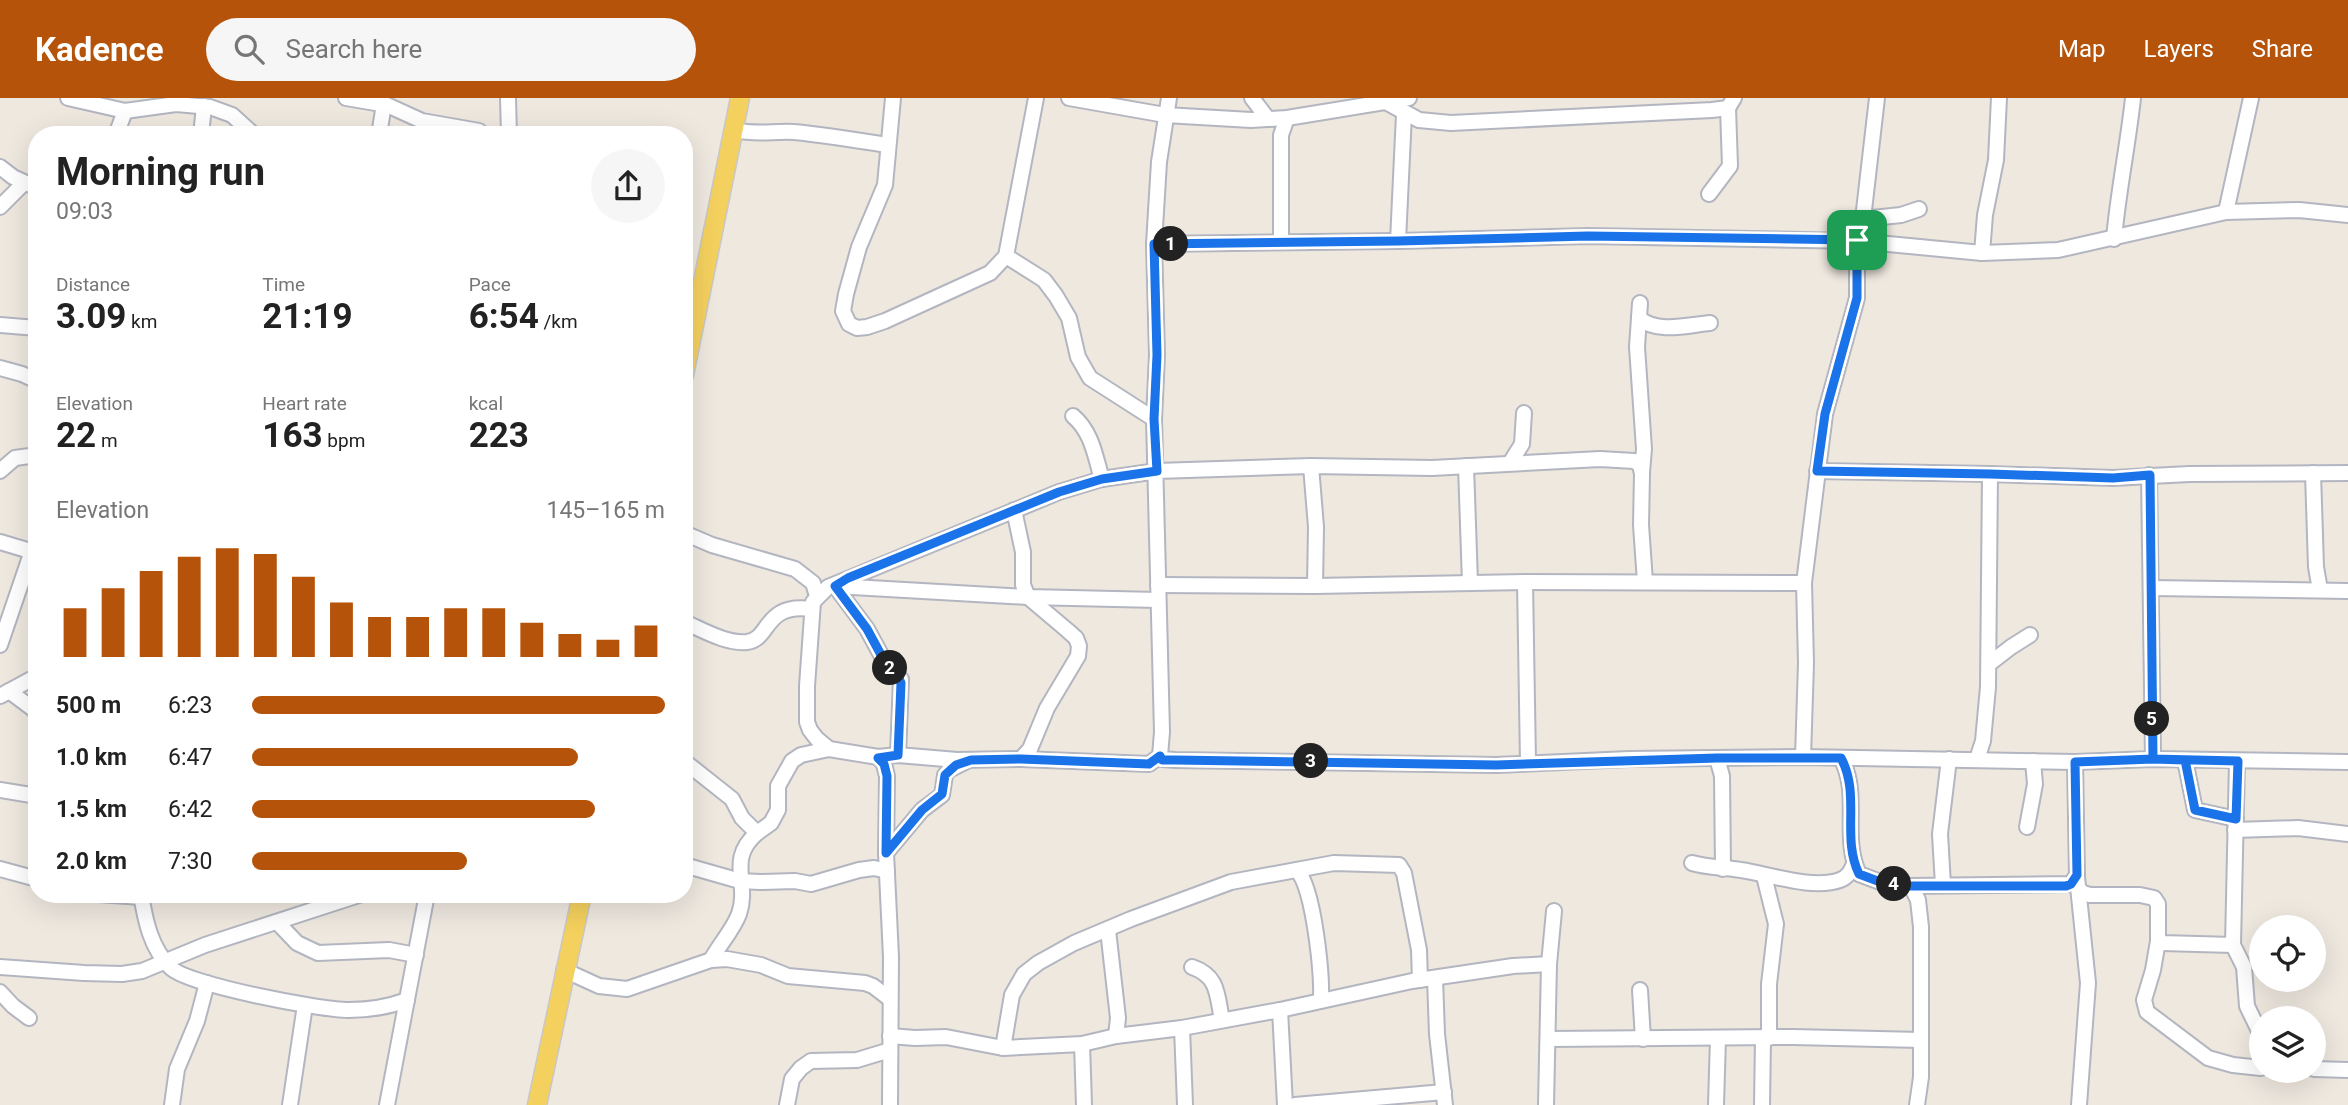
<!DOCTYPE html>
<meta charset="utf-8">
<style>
body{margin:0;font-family:Roboto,sans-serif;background:#f6f6f6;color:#222;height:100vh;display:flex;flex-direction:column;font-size:26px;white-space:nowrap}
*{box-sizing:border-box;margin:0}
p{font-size:23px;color:#767676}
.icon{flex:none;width:38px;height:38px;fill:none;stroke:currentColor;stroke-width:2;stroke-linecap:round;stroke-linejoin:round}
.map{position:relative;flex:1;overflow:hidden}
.drawer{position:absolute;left:28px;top:28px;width:665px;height:777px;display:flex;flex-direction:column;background:#fff;border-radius:28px;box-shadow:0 7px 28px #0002}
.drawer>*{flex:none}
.tools{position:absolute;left:2249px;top:817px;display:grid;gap:14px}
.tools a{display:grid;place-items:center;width:77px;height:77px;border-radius:50%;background:#fff;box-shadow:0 7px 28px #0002;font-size:35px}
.pin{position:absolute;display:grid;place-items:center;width:60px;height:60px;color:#fff;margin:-30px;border-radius:14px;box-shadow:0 4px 10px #0006}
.km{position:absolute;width:35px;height:35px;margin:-18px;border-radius:50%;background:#222;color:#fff;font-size:19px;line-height:35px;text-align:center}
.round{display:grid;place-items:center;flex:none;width:74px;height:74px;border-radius:37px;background:#f6f6f6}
.overview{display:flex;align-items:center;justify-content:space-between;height:119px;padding:0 28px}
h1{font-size:38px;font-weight:700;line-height:52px}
.stats{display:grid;grid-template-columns:repeat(3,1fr);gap:10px;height:119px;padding:7px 28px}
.stats div{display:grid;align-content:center}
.stats b{font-size:35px;font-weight:700}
.stats small{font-size:19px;font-weight:400}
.stats p{font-size:19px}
.chart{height:196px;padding:14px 28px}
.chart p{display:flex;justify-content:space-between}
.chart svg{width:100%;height:126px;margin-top:7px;stroke:#b45309;stroke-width:6}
ul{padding:0 28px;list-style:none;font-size:23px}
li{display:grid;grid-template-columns:112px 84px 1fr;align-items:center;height:52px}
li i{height:18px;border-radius:9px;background:#b45309}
header{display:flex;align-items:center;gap:42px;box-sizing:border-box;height:98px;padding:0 35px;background:#b45309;color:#fff}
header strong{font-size:33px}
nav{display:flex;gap:38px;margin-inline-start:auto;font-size:24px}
.search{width:490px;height:63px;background:#f6f6f6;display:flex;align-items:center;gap:18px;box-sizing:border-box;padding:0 24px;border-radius:38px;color:#767676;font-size:26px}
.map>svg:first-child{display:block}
</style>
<header>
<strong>Kadence</strong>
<div class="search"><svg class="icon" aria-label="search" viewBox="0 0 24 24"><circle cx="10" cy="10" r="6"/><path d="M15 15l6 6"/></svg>Search here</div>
<nav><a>Map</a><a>Layers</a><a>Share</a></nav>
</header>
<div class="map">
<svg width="2348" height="1007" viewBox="0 0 2348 1007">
<rect width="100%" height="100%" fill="#eee8df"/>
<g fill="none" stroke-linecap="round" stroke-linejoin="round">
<g stroke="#b3b6c0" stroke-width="18">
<g id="minor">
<polyline points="68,0 125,13 176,6 210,9 232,17 254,37"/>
<polyline points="346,0 387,7 422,23 479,33"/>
<polyline points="508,0 509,37"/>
<polyline points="893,0 885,87 859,149 846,196 843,213 849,226 857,230 867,229 885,223 990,175 1006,158 1036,0"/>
<polyline points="1069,0 1165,17 1251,22 1287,20 1409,0"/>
<polyline points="1169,0 1159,64 1154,146 1157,257 1154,321 1162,634 1160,658 1149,666 1021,661 957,662 898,657 878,659 829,651 817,641 810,632 807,624 807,588 813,504 828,489 1059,394 1102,381 1157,373 1311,368 1432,370 1600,361 1634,363 1640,367 1642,376 1641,427 1645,484"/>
<polyline points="1252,0 1268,21"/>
<polyline points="1386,4 1419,22 1451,25 1712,12 1728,10 1734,0"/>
<path d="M734,32c23,5 38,1 60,2 31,3 62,8 93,13"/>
<polyline points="116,37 125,13"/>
<polyline points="201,37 204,8"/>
<polyline points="379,37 384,6"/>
<polyline points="0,69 13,79 37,90"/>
<polyline points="1709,96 1730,68 1728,10"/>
<polyline points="0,109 24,85"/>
<polyline points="2226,114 2299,112 2348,117"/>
<polyline points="1863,121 1901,117 1919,111"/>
<path d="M2114,141c4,-47 14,-94 19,-141"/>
<polyline points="1398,143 1404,16"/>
<polyline points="1281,144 1281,37 1287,20"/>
<polyline points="1154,146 1398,143 1588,138 1857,143 1982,155 2058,152 2226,114 2251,0"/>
<polyline points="1982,155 1985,117 1996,62 1999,0"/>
<polyline points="1006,158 1044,182 1056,198 1069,220 1078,259 1090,280 1154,321"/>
<polyline points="1640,205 1637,249 1644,351 1642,374"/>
<path d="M1639,220c18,16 49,7 71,5"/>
<polyline points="0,227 37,230"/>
<polyline points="0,270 22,276 37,283"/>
<path d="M1073,318c19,16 22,40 29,63"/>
<polyline points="1510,365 1522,346 1524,315"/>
<polyline points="1311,368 1316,429 1315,488"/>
<polyline points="1466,368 1470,485"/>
<polyline points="0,373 15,360 37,357"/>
<polyline points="1817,373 1990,376 2113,380 2189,376 2348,375"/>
<polyline points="2313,375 2316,469 2320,492"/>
<polyline points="2149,377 2153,661"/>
<polyline points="1014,412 1023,454 1023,487 1028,499 1067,532 1076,540 1079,548 1078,558 1047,610 1030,651 1021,661"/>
<polyline points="684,435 712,447 795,471 813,485 817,498"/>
<polyline points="0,444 37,455"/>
<polyline points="1525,484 1528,665"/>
<polyline points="1158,487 1315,488 1525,484 1804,485"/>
<polyline points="835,488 1028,499 1158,502"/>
<polyline points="835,488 867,531 886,566 901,581 898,657"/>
<polyline points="2151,490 2348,493"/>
<path d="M684,524c19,8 42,22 63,20 24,-3 16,-39 64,-33"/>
<polyline points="0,547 32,453"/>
<polyline points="1989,566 2011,549 2030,537"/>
<polyline points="9,593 37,614"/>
<polyline points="0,598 37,578"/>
<polyline points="1160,658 1162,661 1175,662 1496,667 1629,661 1803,659 2075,664 2153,661 2348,664"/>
<polyline points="878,659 884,666 887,678 886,755 891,859 890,1007"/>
<polyline points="1803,659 1806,565 1804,485 1825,316 1857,200 1857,143 1863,121 1877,0"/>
<polyline points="1717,660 1722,678 1723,771"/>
<path d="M1841,660c20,37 0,79 18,116l24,9 27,3 161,-2 6,-9 -2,-113"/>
<polyline points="1977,661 1983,643 1988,589 1990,376"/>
<polyline points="2185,662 2195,712 2236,721"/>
<polyline points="684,663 732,701 742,720 757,735 771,725 778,712 778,688 792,663 801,657 829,651"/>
<polyline points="2237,663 2233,847 2244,869 2247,908 2261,937"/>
<polyline points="0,692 37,698"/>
<polyline points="2027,729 2035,686 2033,663"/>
<polyline points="2235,732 2298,730 2348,736"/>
<polyline points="886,755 922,712 942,697 945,677 949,672 967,663"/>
<path d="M1692,765c17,5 32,4 49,7 28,4 72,20 99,10 8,-3 11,-9 14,-16"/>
<polyline points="684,767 740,783 760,784 795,783 811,786 859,772 874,770 887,773"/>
<polyline points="0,771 37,781"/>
<path d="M1297,772c17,19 25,103 24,130"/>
<polyline points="1764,778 1776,826 1769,886 1769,940"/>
<polyline points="2077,779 2088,885 2079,1007"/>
<polyline points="1943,787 1940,736 1949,661"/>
<polyline points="1911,788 1918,802 1921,829 1921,979 1917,1007"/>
<polyline points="2078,790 2083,795 2090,797 2140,797 2154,800 2158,806 2158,843 2162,845 2233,847"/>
<polyline points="98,796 141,799"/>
<path d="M141,796c4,26 10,55 30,74 18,17 149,42 178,42 20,0 39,-3 58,-10"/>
<polyline points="277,824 297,845 318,855 389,852 416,857"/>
<polyline points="1108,832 1118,920 1116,938"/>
<polyline points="2158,843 2153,872 2144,902 2147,914 2208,960 2233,967 2261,970"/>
<path d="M711,862c8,-15 22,-30 28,-46 11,-31 -13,-54 18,-81"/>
<polyline points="0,869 84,875 122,876 142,873 205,847 362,796"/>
<path d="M1192,869c27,9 25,29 30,53"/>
<polyline points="564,872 599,888 627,891 711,862 727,861 761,867 788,878 865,885 873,888 890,901"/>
<polyline points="1435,880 1437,936 1445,1007"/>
<polyline points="1640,892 1643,941"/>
<polyline points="0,894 13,908 29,920"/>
<polyline points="1280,912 1285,1007"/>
<polyline points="1182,930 1185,1007"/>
<polyline points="890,938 915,940 946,939 1003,950 1082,946 1116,938 1182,930 1280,912 1412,883 1513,868 1549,866"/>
<polyline points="1549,941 1793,939 1921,942"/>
<polyline points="1082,946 1084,1007"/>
<polyline points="1003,950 1012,897 1024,876 1038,865 1074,845 1131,821 1231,784 1334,765 1399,767 1404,775 1419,852 1420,882"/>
<polyline points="2314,971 2348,972"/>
<polyline points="172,1007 177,971 197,923 207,885"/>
<polyline points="290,1007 305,907"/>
<polyline points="387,1007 427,796"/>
<polyline points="787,1007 792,981 801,970 811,963 857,962 890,952"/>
<polyline points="1295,1007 1444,994"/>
<polyline points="1546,1007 1549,866 1554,813"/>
<polyline points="1716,1007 1718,940"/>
<polyline points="1762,1007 1763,940"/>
</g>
</g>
<g stroke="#c8c8c8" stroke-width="21">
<g id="major">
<polyline points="684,277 740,0"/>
<polyline points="537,1007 582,796"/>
</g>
</g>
<use href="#minor" stroke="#fff" stroke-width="14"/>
<use href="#major" stroke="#f4d05e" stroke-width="18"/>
</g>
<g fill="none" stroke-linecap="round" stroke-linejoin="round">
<g stroke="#fff" stroke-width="14">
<path id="route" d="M1857,142l-269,-4 -190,5 -244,3 3,111 -3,64 3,52 -55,8 -43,13 -211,86 -13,8 32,43 19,35 12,12 3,7 -3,72 -20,3 6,6 3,12 -1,77 36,-43 20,-16 3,-19 11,-10 15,-5 50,-1 128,5 11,-8 2,4h13l321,5 221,-7h124c20,37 0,79 18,116l24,9 27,3h156l5,-2 6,-9 -2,-113 78,-3 85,2 -2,58 -41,-9 -10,-50 -32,-1 -3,-284 -37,3 -123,-4 -173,-3 8,-57 32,-116v-58"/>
</g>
<use href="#route" stroke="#1a73e8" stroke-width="9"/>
</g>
</svg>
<div class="tools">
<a><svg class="icon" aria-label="locate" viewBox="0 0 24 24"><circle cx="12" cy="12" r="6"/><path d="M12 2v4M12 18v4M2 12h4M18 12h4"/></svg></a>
<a><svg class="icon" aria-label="layers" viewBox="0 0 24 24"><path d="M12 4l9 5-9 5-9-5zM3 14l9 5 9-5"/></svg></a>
</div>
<div class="pin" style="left:1857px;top:142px;background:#1e9e55"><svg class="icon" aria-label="arrive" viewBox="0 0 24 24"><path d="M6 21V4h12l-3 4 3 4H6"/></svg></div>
<b class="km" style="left:1171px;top:146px">1</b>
<b class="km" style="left:890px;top:570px">2</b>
<b class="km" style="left:1311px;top:663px">3</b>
<b class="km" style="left:1894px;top:786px">4</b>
<b class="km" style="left:2152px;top:621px">5</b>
<section class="drawer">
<div class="overview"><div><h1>Morning run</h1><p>09:03</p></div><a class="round"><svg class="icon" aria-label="share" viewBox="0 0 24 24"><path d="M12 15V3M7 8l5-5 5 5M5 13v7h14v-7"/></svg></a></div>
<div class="stats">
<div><p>Distance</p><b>3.09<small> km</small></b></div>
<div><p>Time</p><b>21:19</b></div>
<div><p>Pace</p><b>6:54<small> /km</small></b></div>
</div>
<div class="stats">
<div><p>Elevation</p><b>22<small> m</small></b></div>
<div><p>Heart rate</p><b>163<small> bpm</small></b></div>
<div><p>kcal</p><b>223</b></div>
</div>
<div class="chart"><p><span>Elevation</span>145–165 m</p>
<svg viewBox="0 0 160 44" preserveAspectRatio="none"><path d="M5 44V27M15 44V20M25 44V14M35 44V9M45 44V6M55 44V8M65 44V16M75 44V25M85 44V30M95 44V30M105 44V27M115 44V27M125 44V32M135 44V36M145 44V38M155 44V33"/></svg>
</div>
<ul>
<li><b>500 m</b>6:23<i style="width:100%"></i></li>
<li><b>1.0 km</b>6:47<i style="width:79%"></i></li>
<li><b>1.5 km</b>6:42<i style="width:83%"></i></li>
<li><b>2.0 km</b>7:30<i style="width:52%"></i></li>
</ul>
</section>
</div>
